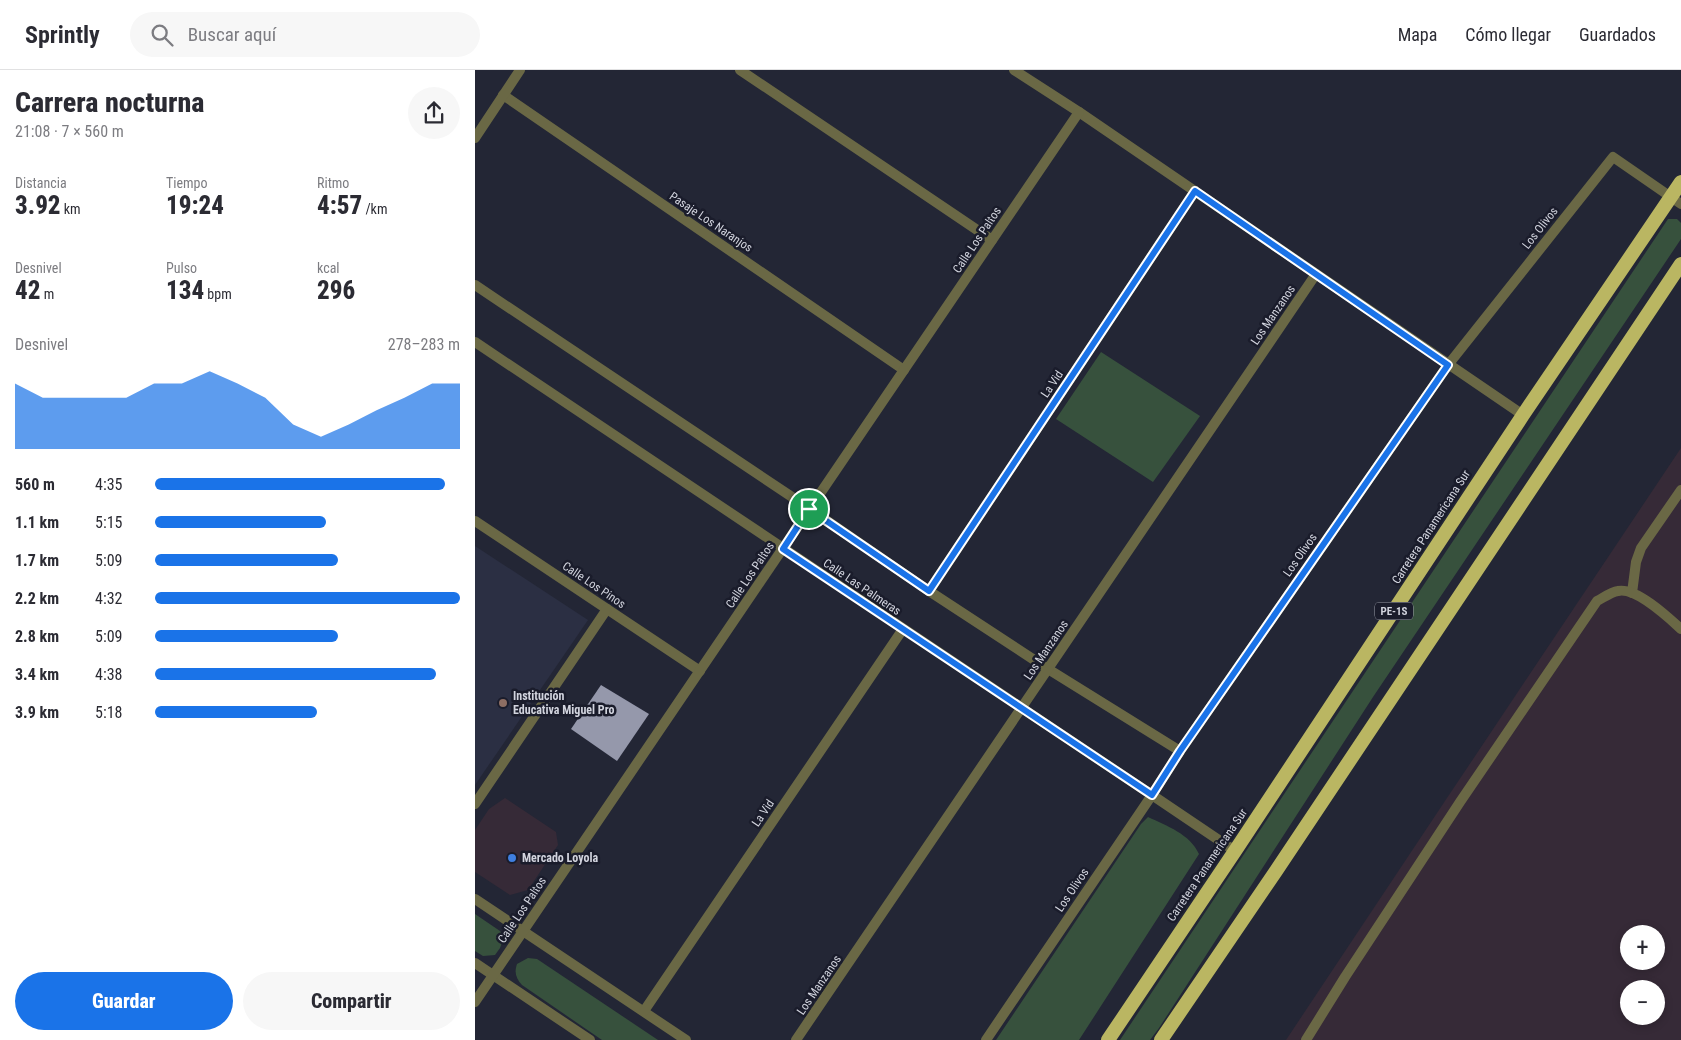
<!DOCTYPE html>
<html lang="es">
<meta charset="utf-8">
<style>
body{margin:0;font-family:"Roboto Condensed",sans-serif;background:#f7f7f7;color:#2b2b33;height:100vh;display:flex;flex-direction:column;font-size:19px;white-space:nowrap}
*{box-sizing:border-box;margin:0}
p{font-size:16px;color:#7c7c81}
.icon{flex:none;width:28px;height:28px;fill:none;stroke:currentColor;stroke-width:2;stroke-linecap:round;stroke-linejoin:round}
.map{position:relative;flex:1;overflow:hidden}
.drawer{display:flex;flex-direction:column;background:#fff;width:475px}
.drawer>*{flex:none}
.tools{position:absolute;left:1145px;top:855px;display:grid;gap:10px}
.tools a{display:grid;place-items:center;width:45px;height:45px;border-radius:50%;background:#fff;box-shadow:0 2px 8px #0003;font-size:25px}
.pin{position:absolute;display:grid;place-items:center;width:42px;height:42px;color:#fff;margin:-21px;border:2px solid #fff;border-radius:50%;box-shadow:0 1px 5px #0007}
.round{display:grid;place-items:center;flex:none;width:52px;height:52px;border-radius:26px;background:#f7f7f7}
.summary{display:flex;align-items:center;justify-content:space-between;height:85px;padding:0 15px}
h1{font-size:28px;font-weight:800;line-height:38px}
.figures{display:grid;grid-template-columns:repeat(3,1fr);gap:8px;height:85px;padding:5px 15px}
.figures div{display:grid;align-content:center}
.figures b{font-size:25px;font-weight:800}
.figures small{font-size:14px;font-weight:400}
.figures p{font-size:14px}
.chart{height:140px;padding:10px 15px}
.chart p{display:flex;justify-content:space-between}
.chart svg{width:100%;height:90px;margin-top:5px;fill:#1a73e8;opacity:.7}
.primary-button{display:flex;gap:10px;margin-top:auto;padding:10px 15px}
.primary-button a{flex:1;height:58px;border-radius:30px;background:#1a73e8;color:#fff;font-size:20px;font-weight:800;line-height:58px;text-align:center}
.primary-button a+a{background:#f7f7f7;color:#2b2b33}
ul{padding:0 15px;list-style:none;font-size:16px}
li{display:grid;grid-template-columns:80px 60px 1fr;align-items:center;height:38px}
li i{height:12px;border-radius:6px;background:#1a73e8}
header{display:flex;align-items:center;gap:30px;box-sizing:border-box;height:70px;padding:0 25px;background:#fff;border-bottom:1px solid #e1e1e2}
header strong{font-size:24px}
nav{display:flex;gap:28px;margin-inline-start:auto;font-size:18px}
.search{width:350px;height:45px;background:#f7f7f7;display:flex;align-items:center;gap:12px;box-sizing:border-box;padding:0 18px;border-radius:28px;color:#7c7c81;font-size:19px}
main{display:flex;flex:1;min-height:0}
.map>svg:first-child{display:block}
</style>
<header>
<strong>Sprintly</strong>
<div class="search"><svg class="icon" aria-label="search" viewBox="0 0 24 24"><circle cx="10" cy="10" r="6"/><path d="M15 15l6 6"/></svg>Buscar aquí</div>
<nav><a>Mapa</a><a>Cómo llegar</a><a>Guardados</a></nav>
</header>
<main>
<section class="drawer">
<div class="summary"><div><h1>Carrera nocturna</h1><p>21:08 · 7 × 560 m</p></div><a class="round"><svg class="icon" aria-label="share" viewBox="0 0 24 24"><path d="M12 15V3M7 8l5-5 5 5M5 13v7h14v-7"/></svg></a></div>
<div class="figures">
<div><p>Distancia</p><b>3.92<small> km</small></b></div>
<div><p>Tiempo</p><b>19:24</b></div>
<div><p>Ritmo</p><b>4:57<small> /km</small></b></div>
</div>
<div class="figures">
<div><p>Desnivel</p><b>42<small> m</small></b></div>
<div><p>Pulso</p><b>134<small> bpm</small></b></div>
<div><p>kcal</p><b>296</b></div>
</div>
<div class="chart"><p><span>Desnivel</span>278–283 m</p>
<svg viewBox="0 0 160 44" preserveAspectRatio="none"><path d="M0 44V12L10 19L20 19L30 19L40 19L50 12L60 12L70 6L80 12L90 19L100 32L110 38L120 32L130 25L140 19L150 12L160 12V44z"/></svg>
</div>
<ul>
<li><b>560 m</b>4:35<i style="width:95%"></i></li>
<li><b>1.1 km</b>5:15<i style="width:56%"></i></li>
<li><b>1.7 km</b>5:09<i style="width:60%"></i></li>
<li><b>2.2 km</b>4:32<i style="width:100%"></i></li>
<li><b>2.8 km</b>5:09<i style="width:60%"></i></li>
<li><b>3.4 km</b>4:38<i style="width:92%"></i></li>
<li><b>3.9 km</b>5:18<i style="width:53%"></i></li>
</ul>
<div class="primary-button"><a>Guardar</a><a>Compartir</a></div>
</section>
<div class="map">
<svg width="1206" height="970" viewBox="0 0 1206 970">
<rect width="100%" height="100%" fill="#232635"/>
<g fill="#362a37" fill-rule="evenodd">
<path d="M1206,378v592h-395l159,-239zM1154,864h27v27h-27zM1154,919h27v27h-27z"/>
<polygon points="30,728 81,762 83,775 53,820 35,825 0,802 0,760 14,739"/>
</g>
<polygon fill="#2b2f43" points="0,476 113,550 0,715"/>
<g fill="#37513d">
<polygon points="1193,149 1202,149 1206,153 1206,169 898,627 684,958 675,970 645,970"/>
<polygon points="626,282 725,346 678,412 581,349"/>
<path d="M673,747c19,9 42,17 51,37l-120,186h-83l145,-216z"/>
<polygon points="0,844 25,861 29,867 25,878 20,885 8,886 0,881"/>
<path d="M53,888l9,1 121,81h-56l-80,-55c-6,-7 -8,-12 -5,-21z"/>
</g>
<polygon fill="#9598ab" points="126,615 174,644 142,691 96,659"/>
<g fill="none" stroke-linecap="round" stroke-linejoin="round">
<g stroke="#6a6845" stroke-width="10">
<polyline points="1157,523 1161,492 1166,478 1206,420"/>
<path d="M831,970l39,-63 115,-175 137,-201c6,-3 14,-9 21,-10 18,-4 50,26 63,38"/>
</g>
<g stroke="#6a6845" stroke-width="10">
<polyline points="265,0 517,170"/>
<polyline points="539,0 604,42 1048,345"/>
<polyline points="28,25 429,300"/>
<polyline points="0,68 45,0"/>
<polyline points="0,215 335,439 454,521 573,599 705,681"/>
<polyline points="0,272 677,725 760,781"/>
<polyline points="0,451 225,601"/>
<polyline points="454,521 720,121"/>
<polyline points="0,734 132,539"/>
<polyline points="0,829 211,970"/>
<polyline points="0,893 115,970"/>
<polyline points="0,932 604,42"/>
<polyline points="169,941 428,559"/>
<polyline points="321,970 841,204"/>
<polyline points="511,970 677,725 705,681 973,295 1138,87 1206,134"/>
</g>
<g stroke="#bab662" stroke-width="14">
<polyline points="633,970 760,781 1048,345 1206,112"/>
<polyline points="686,970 801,801 1206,194"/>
</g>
</g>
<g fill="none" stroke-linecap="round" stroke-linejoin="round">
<g stroke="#fff" stroke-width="10">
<polygon id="route" points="720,121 973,295 705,681 677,725 308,479 334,439 454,521"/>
</g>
<use href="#route" stroke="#1a73e8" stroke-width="6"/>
</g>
<circle fill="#8d6e63" stroke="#1a1c2b" stroke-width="2" cx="28" cy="633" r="5"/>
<circle fill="#3f7fe0" stroke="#1a1c2b" stroke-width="2" cx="37" cy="788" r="5"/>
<g text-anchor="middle" stroke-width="5" stroke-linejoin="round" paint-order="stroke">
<rect fill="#1a1c2b" stroke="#9b9da8" stroke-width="1" x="900" y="532.5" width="38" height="17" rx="4"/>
<g font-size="11" font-weight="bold" fill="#d2d4de">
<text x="919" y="545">PE-1S</text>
</g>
<g font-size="12" fill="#d2d4de" stroke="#1a1c2b">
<text transform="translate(236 152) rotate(34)" y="4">Pasaje Los Naranjos</text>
<text transform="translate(1065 158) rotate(-52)" y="4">Los Olivos</text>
<text transform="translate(502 170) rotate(-56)" y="4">Calle Los Paltos</text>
<text transform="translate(798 245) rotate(-56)" y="4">Los Manzanos</text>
<text transform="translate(577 314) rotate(-56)" y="4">La Vid</text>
<text transform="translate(956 457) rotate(-57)" y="4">Carretera Panamericana Sur</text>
<text transform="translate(825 485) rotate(-55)" y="4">Los Olivos</text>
<text transform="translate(275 505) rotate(-56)" y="4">Calle Los Paltos</text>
<text transform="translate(119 515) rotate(34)" y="4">Calle Los Pinos</text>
<text transform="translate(387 517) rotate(34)" y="4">Calle Las Palmeras</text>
<text transform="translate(571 580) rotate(-56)" y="4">Los Manzanos</text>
<text transform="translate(288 743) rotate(-56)" y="4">La Vid</text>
<text transform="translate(732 795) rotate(-56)" y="4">Carretera Panamericana Sur</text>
<text transform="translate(597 820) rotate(-56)" y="4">Los Olivos</text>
<text transform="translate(47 840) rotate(-56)" y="4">Calle Los Paltos</text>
<text transform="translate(344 915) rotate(-56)" y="4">Los Manzanos</text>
</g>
<g font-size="12" font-weight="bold" fill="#d2d4de" stroke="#1a1c2b" text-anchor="start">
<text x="38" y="630">Institución<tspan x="38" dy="14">Educativa Miguel Pro</tspan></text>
<text x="47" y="792">Mercado Loyola</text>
</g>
</g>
</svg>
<div class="tools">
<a>+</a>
<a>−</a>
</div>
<div class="pin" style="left:334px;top:439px;background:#1e9e55"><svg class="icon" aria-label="arrive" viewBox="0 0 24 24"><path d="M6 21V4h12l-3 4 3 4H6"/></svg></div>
</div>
</main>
